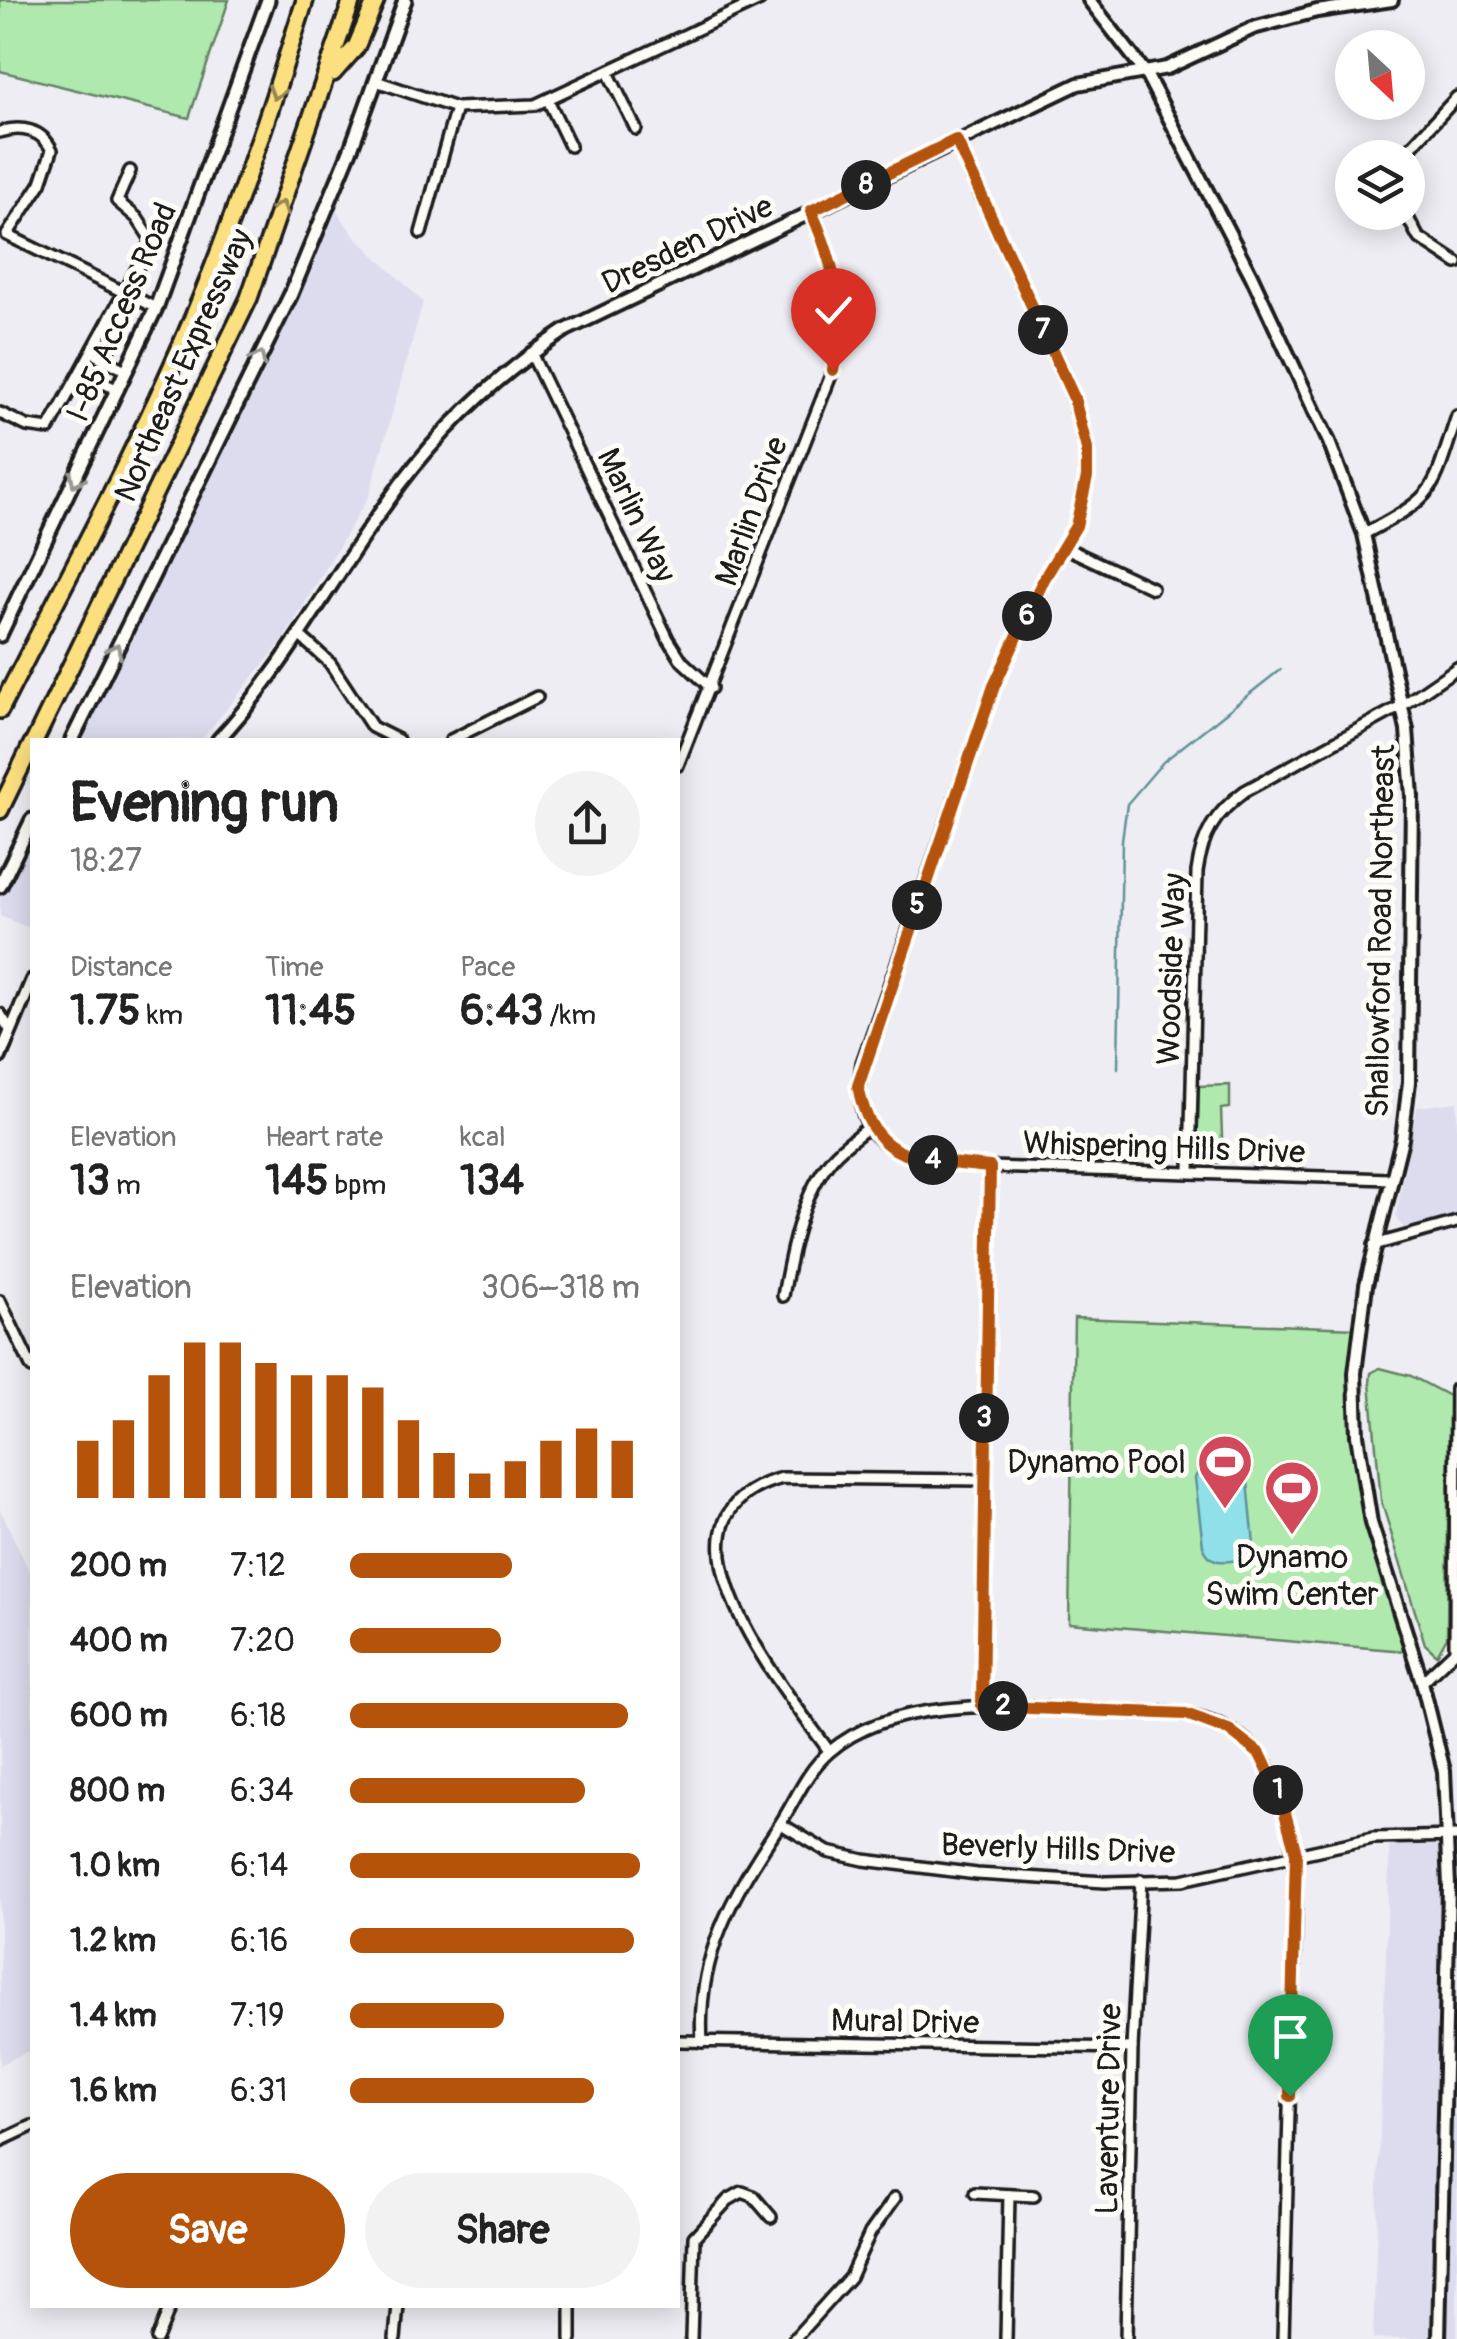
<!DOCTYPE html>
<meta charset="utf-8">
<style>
body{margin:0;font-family:Pangolin,sans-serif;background:#f2f2f2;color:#222;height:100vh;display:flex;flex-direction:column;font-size:38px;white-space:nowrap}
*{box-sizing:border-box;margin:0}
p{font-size:32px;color:#767676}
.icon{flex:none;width:55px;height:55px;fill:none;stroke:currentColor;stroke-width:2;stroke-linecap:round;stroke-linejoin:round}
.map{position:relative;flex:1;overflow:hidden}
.drawer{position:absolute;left:30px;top:738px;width:650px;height:1570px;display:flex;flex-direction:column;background:#fff;border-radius:0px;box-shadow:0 5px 25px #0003}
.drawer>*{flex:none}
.needle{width:65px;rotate:154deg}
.tools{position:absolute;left:1335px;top:30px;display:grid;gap:20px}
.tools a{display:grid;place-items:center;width:90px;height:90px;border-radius:50%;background:#fff;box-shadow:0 5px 25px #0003;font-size:50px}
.pin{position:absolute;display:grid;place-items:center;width:85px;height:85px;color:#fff;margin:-102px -42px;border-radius:50% 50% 50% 0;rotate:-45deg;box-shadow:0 0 10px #0007}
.pin .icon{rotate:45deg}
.km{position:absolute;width:50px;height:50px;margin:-25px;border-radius:50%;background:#222;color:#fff;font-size:28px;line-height:50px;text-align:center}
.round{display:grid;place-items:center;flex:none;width:105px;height:105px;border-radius:52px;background:#f2f2f2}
.overview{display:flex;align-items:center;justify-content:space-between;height:170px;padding:0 40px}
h1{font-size:55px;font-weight:700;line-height:75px}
.metrics{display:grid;grid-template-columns:repeat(3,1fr);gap:15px;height:170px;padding:10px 40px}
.metrics div{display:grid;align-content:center}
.metrics b{font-size:42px;font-weight:700}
.metrics small{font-size:28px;font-weight:400}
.metrics p{font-size:28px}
.chart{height:280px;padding:20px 40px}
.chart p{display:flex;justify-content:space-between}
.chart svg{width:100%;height:180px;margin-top:10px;stroke:#b45309;stroke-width:6}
.action{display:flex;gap:20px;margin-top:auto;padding:20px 40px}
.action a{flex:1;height:115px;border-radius:60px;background:#b45309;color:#fff;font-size:40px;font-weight:700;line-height:115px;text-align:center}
.action a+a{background:#f2f2f2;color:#222}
ul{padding:0 40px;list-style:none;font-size:32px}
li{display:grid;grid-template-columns:160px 120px 1fr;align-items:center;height:75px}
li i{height:25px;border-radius:12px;background:#b45309}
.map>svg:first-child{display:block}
</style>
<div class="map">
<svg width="1457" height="2339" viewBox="0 0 1457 2339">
<rect width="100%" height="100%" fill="#eeedf3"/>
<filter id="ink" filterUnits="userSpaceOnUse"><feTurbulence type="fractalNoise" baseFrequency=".01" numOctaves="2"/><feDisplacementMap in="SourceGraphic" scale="20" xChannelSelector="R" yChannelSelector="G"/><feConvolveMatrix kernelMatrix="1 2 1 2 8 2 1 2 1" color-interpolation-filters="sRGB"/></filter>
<g filter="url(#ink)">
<g fill="#dcdcee">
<polygon points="328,199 353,234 423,302 369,496 281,643 201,740 72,740 285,311"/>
<polygon points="32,818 32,929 0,916 0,881"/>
<polygon points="1457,1102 1457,1214 1403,1228 1396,1215 1417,1107"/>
<polygon points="0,1509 32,1577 32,2049 0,2065"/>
<polygon points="1448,1834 1443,2115 1457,2115 1457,2339 1373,2339 1390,1836"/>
</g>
<g fill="#afe9ae" stroke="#668265" stroke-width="2.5">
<polygon points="0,0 229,0 189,118 0,71"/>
<polygon points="1230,1085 1230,1108 1221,1109 1223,1163 1205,1162 1197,1152 1199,1086"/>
<polygon points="1074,1318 1357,1328 1359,1424 1376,1538 1418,1652 1069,1623"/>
<polygon points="1380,1368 1411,1376 1449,1396 1447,1637 1437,1655 1425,1644 1381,1500 1370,1383 1371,1373"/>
</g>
<path fill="#8fe0e9" stroke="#619297" stroke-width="2.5" d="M1231,1456l16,15 7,73 -10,15c-18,3 -34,7 -41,-13l-8,-68 10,-19z"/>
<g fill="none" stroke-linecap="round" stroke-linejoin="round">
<polyline stroke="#619297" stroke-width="2.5" points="1118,1068 1122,840 1127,804 1163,762 1281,669"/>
<g stroke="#1c1c1c" stroke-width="16">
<g id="minor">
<polyline points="608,72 636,129"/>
<polyline points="376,81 456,108 535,105 760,0"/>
<polyline points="548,100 570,146"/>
<path d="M0,132c22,-7 42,-2 52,18l-11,33 -34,52 149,73"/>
<path d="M956,141l117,257 14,51v28l-11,49 -32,53 -50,107 -132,377c-17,96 57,96 128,104l400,12"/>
<polyline points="1401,158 1457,97"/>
<polyline points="1405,212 1418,237 1457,263"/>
<polyline points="421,233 456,108"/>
<polyline points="531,353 668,639 682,661 711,688"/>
<polyline points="98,356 127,371"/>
<polyline points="104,359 134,299"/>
<polyline points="83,373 118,390"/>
<polyline points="0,413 27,426 49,429 152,241 137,218 117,201 130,171"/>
<path d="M1364,534c75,-40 67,-40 93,-118"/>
<polyline points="1064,547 1152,588"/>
<polyline points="299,635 330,663 372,727 398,740"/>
<polyline points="451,740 537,697"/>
<path d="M678,765l155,-395c13,-57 3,-106 -22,-159"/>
<polyline points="0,1014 9,1028"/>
<path d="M1190,1172l7,-300c5,-37 18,-59 48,-81l158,-86 54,-37"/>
<polyline points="1374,1245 1457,1222"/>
<path d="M783,1296c8,-46 19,-103 50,-139 10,-12 24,-20 35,-30"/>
<polyline points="0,1301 32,1368"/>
<polyline points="1422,1682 1455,1651 1456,1389"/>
<polyline points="982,1706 990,1167"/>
<path d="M829,1751c-45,-63 -190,-235 -47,-273l201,2"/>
<polyline points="781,1824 828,1852 864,1860 977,1874 1105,1882 1182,1880 1373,1838 1457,1836"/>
<polyline points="678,2041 1132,2048"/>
<path d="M702,2042c-6,-85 30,-146 76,-215 17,-25 27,-54 51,-75 69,-60 193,-45 278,-41 34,2 72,-2 105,10 27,11 48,27 60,54 37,80 21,175 19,261 -3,101 -5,202 -8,303"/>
<polyline points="0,2141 32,2126"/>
<polyline points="975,2193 1034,2196"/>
<polyline points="157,2339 171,2305"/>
<polyline points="395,2339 398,2305"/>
<polyline points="571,2339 571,2305"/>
<polyline points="691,2339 694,2237 728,2200 742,2192 753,2196 771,2217"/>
<polyline points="794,2339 850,2277 870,2233 895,2198"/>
<polyline points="1006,2339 1009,2195"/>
<polyline points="1126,2339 1132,2048 1141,1880"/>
</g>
</g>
<g stroke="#1c1c1c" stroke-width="18">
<g id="tertiary">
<polyline points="1089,0 1145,72 1251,275 1329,442 1364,534 1407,730 1412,796 1409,1082 1402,1139 1366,1285 1355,1373 1357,1435 1371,1523 1422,1682 1444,1771 1449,1886 1439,2339"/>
<path d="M218,740c67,-72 111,-157 168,-236 48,-69 110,-128 180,-174l512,-246 89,-16 86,-40 64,-17 75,-11"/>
<polyline points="0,1057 32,980"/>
</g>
</g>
<g stroke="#1c1c1c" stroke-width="19">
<g id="secondary">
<polyline points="0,635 156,308 268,0"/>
<polyline points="72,740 291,294 352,146 405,0"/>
<polyline points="0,886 32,820"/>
</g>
</g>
<g stroke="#1c1c1c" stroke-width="22">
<g id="motorway">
<polyline points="333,73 356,47 376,0"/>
<path d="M0,710c66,-131 138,-260 194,-395 43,-103 78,-209 111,-315"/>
<polyline points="35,740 249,298 352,0"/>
<polyline points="0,810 32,744"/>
</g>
</g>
<use href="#minor" stroke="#fdfcf7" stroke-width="9"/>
<use href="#tertiary" stroke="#fdfcf7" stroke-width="10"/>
<use href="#secondary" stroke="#fdfcf7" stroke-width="11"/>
<use href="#motorway" stroke="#fce080" stroke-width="15"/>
</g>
<defs><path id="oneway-chevron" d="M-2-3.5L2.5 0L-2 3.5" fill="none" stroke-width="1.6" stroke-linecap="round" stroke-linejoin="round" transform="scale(2.5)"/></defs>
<g stroke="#978853">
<use href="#oneway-chevron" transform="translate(276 93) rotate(108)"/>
<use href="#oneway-chevron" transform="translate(281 207) rotate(-70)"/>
</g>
<g stroke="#989794">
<use href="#oneway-chevron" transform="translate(259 358) rotate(-64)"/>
<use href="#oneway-chevron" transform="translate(76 480) rotate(116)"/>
<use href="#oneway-chevron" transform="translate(115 650) rotate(-64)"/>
</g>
</g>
<g fill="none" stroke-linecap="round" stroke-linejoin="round" filter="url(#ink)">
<g stroke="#fff" stroke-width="20">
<path id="route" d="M833,370c13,-57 2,-106 -22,-159l145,-71 118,258 13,51v28l-11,49 -32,53 -50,107 -136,400c15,80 63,73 132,81l-8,539 204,8 43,16 31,24 20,41 16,58 -6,243"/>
</g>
<use href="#route" stroke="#b45309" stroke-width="12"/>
</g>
<defs>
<g id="stadium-pin" transform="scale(2.875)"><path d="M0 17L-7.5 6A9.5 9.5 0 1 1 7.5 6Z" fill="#d1495b" stroke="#fdfcf7"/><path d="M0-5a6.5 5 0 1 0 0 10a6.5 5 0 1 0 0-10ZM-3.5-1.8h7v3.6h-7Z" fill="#fff"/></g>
</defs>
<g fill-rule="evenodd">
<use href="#stadium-pin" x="1225" y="1462"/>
<use href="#stadium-pin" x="1292" y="1488"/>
</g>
<g text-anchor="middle" stroke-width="10" stroke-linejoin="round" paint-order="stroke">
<g font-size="32" fill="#1c1c1c" stroke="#fdfcf7">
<text transform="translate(687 244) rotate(-26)" y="11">Dresden Drive</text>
<text transform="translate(121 312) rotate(-67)" y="11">I-85 Access Road</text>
<text transform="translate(183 365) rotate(-66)" y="11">Northeast Expressway</text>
<text transform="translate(751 511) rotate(-70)" y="11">Marlin Drive</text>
<text transform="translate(637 515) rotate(65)" y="11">Marlin Way</text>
<text transform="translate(1380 931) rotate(-89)" y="11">Shallowford Road Northeast</text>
<text transform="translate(1171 969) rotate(-88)" y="11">Woodside Way</text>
<text transform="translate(1164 1147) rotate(2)" y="11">Whispering Hills Drive</text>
<text transform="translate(1058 1848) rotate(2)" y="11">Beverly Hills Drive</text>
<text transform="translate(905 2021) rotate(1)" y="11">Mural Drive</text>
<text transform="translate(1108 2109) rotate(-89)" y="11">Laventure Drive</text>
</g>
<g font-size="32" fill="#1c1c1c" stroke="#fdfcf7" text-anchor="end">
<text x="1186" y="1473">Dynamo Pool</text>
<text x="1292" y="1568" text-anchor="middle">Dynamo<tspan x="1292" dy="37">Swim Center</tspan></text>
</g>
</g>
</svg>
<div class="tools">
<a><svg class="needle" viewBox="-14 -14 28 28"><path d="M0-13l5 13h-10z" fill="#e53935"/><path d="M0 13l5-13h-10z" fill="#767676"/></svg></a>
<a><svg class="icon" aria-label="layers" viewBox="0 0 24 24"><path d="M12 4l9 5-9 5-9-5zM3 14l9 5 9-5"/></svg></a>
</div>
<div class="pin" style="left:1290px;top:2096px;background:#1e9e55"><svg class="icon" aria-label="arrive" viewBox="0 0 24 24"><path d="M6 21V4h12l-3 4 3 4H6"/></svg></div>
<div class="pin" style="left:833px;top:370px;background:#d93025"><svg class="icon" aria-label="check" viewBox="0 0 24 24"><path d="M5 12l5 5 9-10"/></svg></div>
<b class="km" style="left:1278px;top:1790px">1</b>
<b class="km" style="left:1003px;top:1706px">2</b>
<b class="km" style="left:984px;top:1418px">3</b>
<b class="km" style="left:933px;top:1160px">4</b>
<b class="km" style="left:917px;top:905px">5</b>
<b class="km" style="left:1027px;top:616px">6</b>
<b class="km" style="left:1043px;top:330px">7</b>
<b class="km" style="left:866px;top:185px">8</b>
<section class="drawer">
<div class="overview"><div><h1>Evening run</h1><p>18:27</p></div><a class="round"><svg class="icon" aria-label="share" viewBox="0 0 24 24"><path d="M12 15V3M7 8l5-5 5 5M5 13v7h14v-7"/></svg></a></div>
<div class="metrics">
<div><p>Distance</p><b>1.75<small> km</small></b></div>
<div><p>Time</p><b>11:45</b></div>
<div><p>Pace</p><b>6:43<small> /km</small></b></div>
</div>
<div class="metrics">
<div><p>Elevation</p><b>13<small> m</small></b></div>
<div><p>Heart rate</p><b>145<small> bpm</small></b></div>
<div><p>kcal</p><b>134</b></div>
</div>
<div class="chart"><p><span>Elevation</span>306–318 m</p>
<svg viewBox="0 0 160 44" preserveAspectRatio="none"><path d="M5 44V30M15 44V25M25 44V14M35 44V6M45 44V6M55 44V11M65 44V14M75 44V14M85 44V17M95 44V25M105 44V33M115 44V38M125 44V35M135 44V30M145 44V27M155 44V30"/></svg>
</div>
<ul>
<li><b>200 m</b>7:12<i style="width:56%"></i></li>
<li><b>400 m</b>7:20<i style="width:52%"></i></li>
<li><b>600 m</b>6:18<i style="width:96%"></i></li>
<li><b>800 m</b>6:34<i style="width:81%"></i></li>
<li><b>1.0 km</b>6:14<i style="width:100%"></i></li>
<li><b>1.2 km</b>6:16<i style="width:98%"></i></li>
<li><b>1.4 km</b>7:19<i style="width:53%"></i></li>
<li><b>1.6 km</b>6:31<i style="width:84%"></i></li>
</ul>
<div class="action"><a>Save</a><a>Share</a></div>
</section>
</div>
